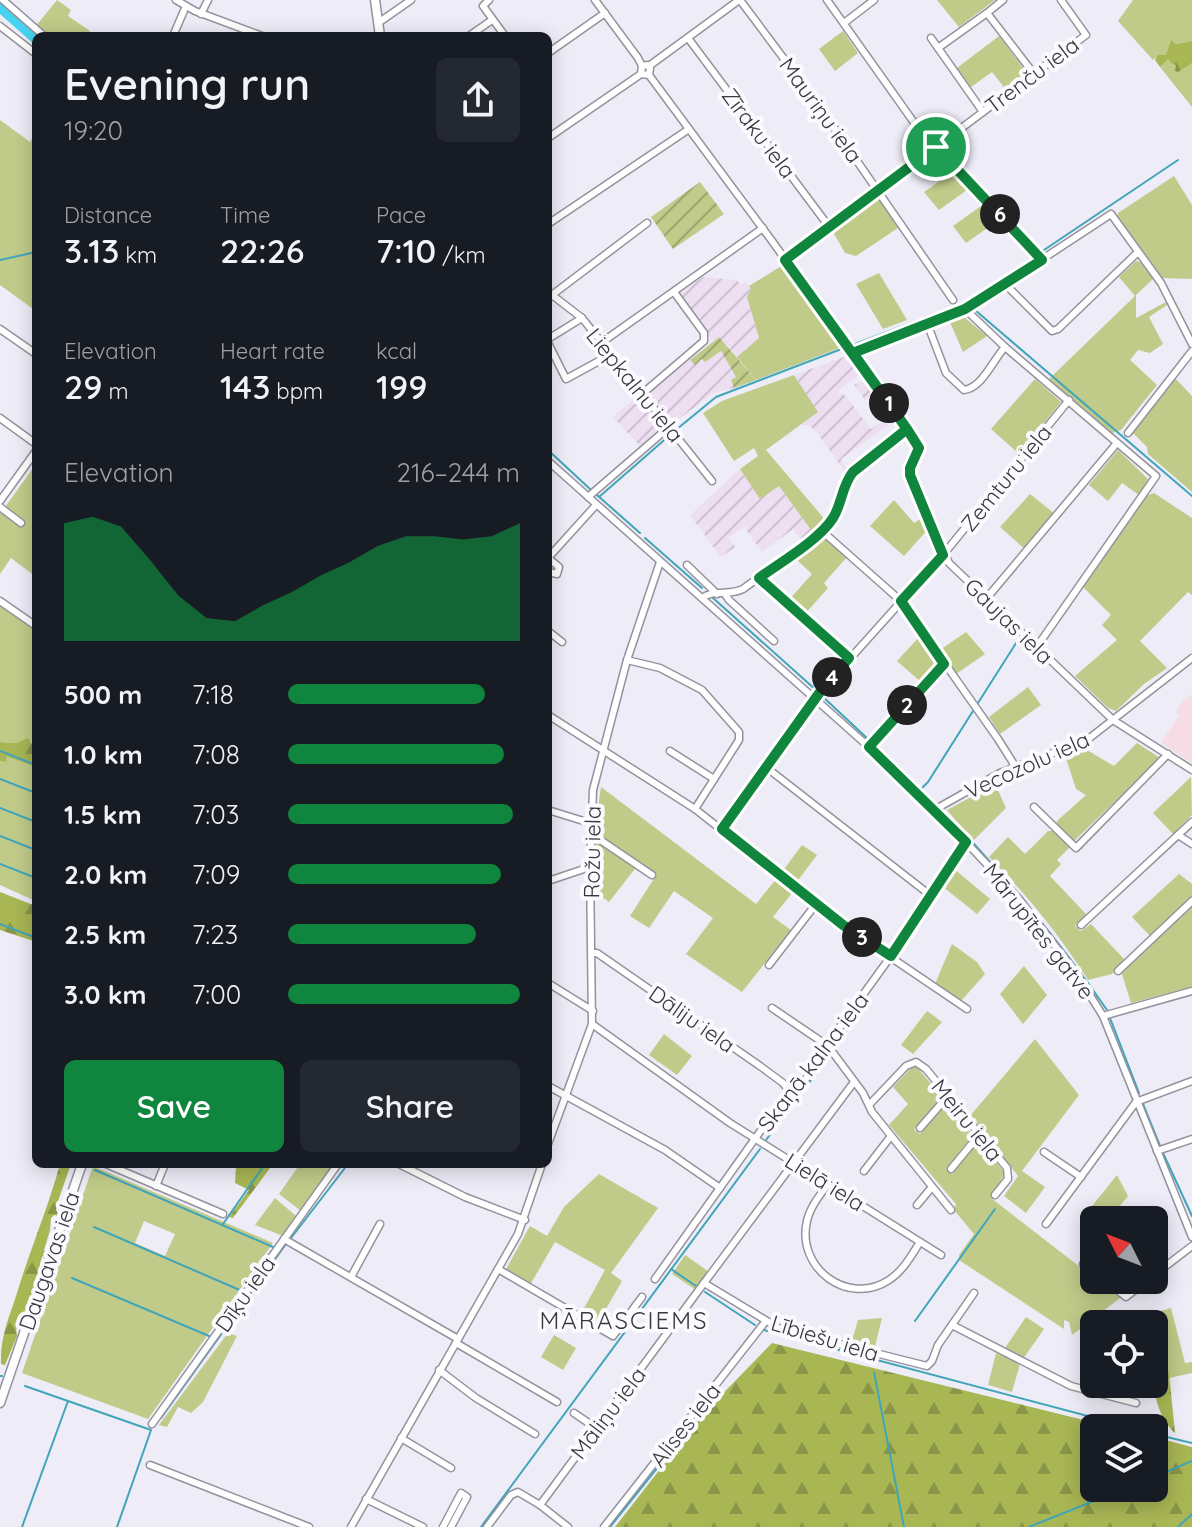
<!DOCTYPE html>
<meta charset="utf-8">
<style>
body{margin:0;font-family:Quicksand,sans-serif;background:#242831;color:#f1f3f6;height:100vh;display:flex;flex-direction:column;font-size:30px;white-space:nowrap}
*{box-sizing:border-box;margin:0}
p{font-size:26px;color:#9ea1a6}
.icon{flex:none;width:44px;height:44px;fill:none;stroke:currentColor;stroke-width:2;stroke-linecap:round;stroke-linejoin:round}
.map{position:relative;flex:1;overflow:hidden}
.details{position:absolute;left:32px;top:32px;width:520px;height:1136px;display:flex;flex-direction:column;background:#171b24;border-radius:12px;box-shadow:0 4px 20px #0003}
.details>*{flex:none}
.needle{width:52px;rotate:312deg}
.controls{position:absolute;left:1080px;top:1206px;display:grid;gap:16px}
.controls a{display:grid;place-items:center;width:88px;height:88px;border-radius:12px;background:#171b24;box-shadow:0 4px 20px #0003;font-size:40px}
.pin{position:absolute;display:grid;place-items:center;width:68px;height:68px;color:#fff;margin:-34px;border:4px solid #fff;border-radius:50%;box-shadow:0 2px 8px #0007}
.km{position:absolute;width:40px;height:40px;margin:-20px;border-radius:50%;background:#222;color:#fff;font-size:22px;line-height:40px;text-align:center}
.round{display:grid;place-items:center;flex:none;width:84px;height:84px;border-radius:12px;background:#242831}
.summary{display:flex;align-items:center;justify-content:space-between;height:136px;padding:0 32px}
h1{font-size:44px;font-weight:600;line-height:60px}
.stats{display:grid;grid-template-columns:repeat(3,1fr);gap:12px;height:136px;padding:8px 32px}
.stats div{display:grid;align-content:center}
.stats b{font-size:34px;font-weight:600}
.stats small{font-size:22px;font-weight:400}
.stats p{font-size:22px}
.chart{height:224px;padding:16px 32px}
.chart p{display:flex;justify-content:space-between}
.chart svg{width:100%;height:144px;margin-top:8px;fill:#10853d;opacity:.7}
.primary-button{display:flex;gap:16px;margin-top:auto;padding:16px 32px}
.primary-button a{flex:1;height:92px;border-radius:12px;background:#10853d;color:#fff;font-size:32px;font-weight:600;line-height:92px;text-align:center}
.primary-button a+a{background:#242831;color:#f1f3f6}
ul{padding:0 32px;list-style:none;font-size:26px}
li{display:grid;grid-template-columns:128px 96px 1fr;align-items:center;height:60px}
li i{height:20px;border-radius:10px;background:#10853d}
.map>svg:first-child{display:block}
</style>
<div class="map">
<svg width="1192" height="1527" viewBox="0 0 1192 1527">
<defs>
<pattern id="industrial-furrows" width="10" height="10" patternUnits="userSpaceOnUse" patternTransform="scale(2)"><rect width="10" height="10" fill="#eddef1"/><path d="M-1 1l2-2M0 10L10 0M9 11l2-2" fill="none" stroke="#ccbfd0"/></pattern>
<pattern id="forest-firs" width="22" height="20" patternUnits="userSpaceOnUse" patternTransform="scale(2)"><rect width="22" height="20" fill="#a8b654"/><path d="M5 1l3.5 6h-7zM16 11l3.5 6h-7z" fill="#8a9547"/></pattern>
<pattern id="garden-furrows" width="10" height="10" patternUnits="userSpaceOnUse" patternTransform="scale(2)"><rect width="10" height="10" fill="#c0cb89"/><path d="M-1 1l2-2M0 10L10 0M9 11l2-2" fill="none" stroke="#9da671"/></pattern>
</defs>
<rect width="100%" height="100%" fill="#eeecf7"/>
<g fill="url(#industrial-furrows)">
<polygon points="703,277 737,280 741,285 746,282 751,289 747,297 759,339 737,357 719,337 712,341 679,294"/>
<polygon points="721,350 736,377 731,380 734,388 713,393 671,425 646,394 690,360 695,364"/>
<polygon points="844,357 859,374 839,390 840,394 843,393 871,429 882,422 871,407 878,401 872,394 865,400 854,385 866,380 897,419 841,459 849,471 846,473 817,433 810,426 801,425 818,412 794,375"/>
<polygon points="637,397 662,427 640,446 613,417"/>
<polygon points="740,469 760,498 778,485 814,534 803,541 793,529 762,552 744,527 728,538 735,547 721,557 690,515"/>
</g>
<polygon fill="#f5dce5" points="1192,694 1192,763 1161,743 1179,716 1176,713 1181,703"/>
<g fill="#c0cb89" fill-rule="evenodd">
<polygon points="57,0 71,10 68,16 90,31 87,36 50,36 36,26"/>
<polygon points="937,0 995,0 959,27"/>
<polygon points="1133,0 1192,0 1192,41 1176,44 1166,55 1159,55 1153,60 1118,21"/>
<polygon points="843,31 858,53 835,71 819,49"/>
<polygon points="999,36 1027,73 1027,76 1007,91 992,72 971,87 957,68"/>
<polygon points="1168,58 1182,68 1192,63 1192,107 1160,67"/>
<polygon points="0,120 30,142 36,133 36,311 0,285"/>
<polygon points="951,173 967,190 939,210 924,192"/>
<polygon points="1174,176 1192,205 1192,279 1163,278 1118,217 1118,213"/>
<polygon points="876,198 883,199 901,226 856,256 845,253 832,230"/>
<polygon points="981,206 996,222 966,243 953,226"/>
<polygon points="1136,261 1140,262 1153,279 1136,295 1136,318 1166,302 1167,305 1149,317 1163,344 1150,353 1138,350 1130,360 1157,385 1121,430 1112,433 1049,379 1135,296 1119,277"/>
<polygon points="783,265 842,347 756,380 737,357 759,338 747,297 751,289 749,286"/>
<polygon points="879,273 907,320 883,329 856,284"/>
<polygon points="957,316 965,318 987,336 963,352 949,320"/>
<polygon points="794,375 818,412 766,450 827,522 814,534 779,486 760,499 740,469 758,456 754,448 734,461 703,413 722,401"/>
<polygon points="1175,378 1192,396 1192,492 1148,454 1147,447 1132,432"/>
<polygon points="1035,379 1061,402 1019,454 991,429"/>
<polygon points="1118,450 1148,479 1139,495 1122,483 1108,501 1089,485"/>
<polygon points="36,464 36,577 11,558 0,574 0,514"/>
<polygon points="1154,493 1192,518 1192,595 1188,592 1140,641 1167,668 1144,684 1116,711 1108,708 1075,676 1117,640 1102,625 1111,615 1083,587 1146,496"/>
<polygon points="1030,494 1055,514 1026,550 1000,527"/>
<polygon points="894,500 914,523 924,517 929,528 904,556 870,526"/>
<polygon points="817,539 828,539 847,557 824,583 828,588 804,615 788,601 812,574 794,557"/>
<polygon points="0,606 36,631 36,752 17,743 0,742"/>
<polygon points="966,632 985,654 956,674 940,650"/>
<polygon points="921,635 938,659 938,666 922,683 897,661"/>
<polygon points="1028,687 1041,705 1000,734 989,717"/>
<polygon points="1137,743 1160,758 1074,841 1057,826 1057,821 1086,795 1076,789 1065,755 1087,750 1114,766"/>
<polygon points="5,755 36,767 36,906 32,904 33,900 0,885 0,761 7,761"/>
<polygon points="1191,777 1192,815 1173,834 1153,813"/>
<polygon points="995,784 1006,808 973,841 947,810"/>
<polygon points="601,787 756,904 777,878 792,893 773,917 791,930 742,992 686,954 713,918 674,891 649,928 630,916 655,877 637,866 609,902 598,894 594,836"/>
<path d="M1048,831h6l16,16 -13,13 4,4 -11,12 37,39 -12,11 6,5 10,-7 34,36 -13,14 -24,6c-29,-46 -61,-85 -99,-123l19,-20 17,17z"/>
<polygon points="802,845 817,855 796,883 782,872"/>
<polygon points="953,868 990,899 977,914 942,886"/>
<polygon points="1179,874 1192,884 1192,900 1151,937 1132,917"/>
<polygon points="1192,905 1192,987 1131,1003 1121,971"/>
<polygon points="952,944 977,962 985,974 961,1001 935,984"/>
<polygon points="1024,966 1047,995 1023,1024 1000,994"/>
<polygon points="927,1011 942,1022 913,1054 901,1045"/>
<polygon points="664,1034 692,1056 677,1075 649,1055"/>
<polygon points="1035,1039 1079,1095 1022,1171 1045,1187 1026,1213 1004,1196 1018,1176 970,1116"/>
<polygon points="917,1067 942,1097 914,1130 920,1134 947,1103 973,1135 946,1169 952,1174 979,1140 1003,1171 1003,1177 991,1198 1120,1298 1072,1335 1069,1322 1064,1320 1064,1329 959,1260 959,1255 974,1234 954,1210 956,1204 889,1125 908,1104 893,1087 911,1068"/>
<polygon points="300,1164 336,1164 301,1211 279,1194"/>
<path d="M93,1166l180,77 -125,176 -126,-46zM144,1221l31,13 -10,22 -30,-13z"/>
<polygon points="599,1174 658,1208 611,1273 622,1281 599,1321 582,1312 605,1270 555,1242 530,1285 505,1271 530,1226 547,1236 564,1207"/>
<polygon points="1117,1175 1128,1196 1108,1220 1094,1220 1094,1225 1084,1216"/>
<polygon points="275,1198 296,1216 283,1236 255,1225"/>
<polygon points="685,1255 709,1272 696,1290 672,1274"/>
<path d="M1171,1308l14,55 7,-1v11l-23,5c-3,-21 -15,-33 -15,-54h-2l-2,-7 3,-4z"/>
<polygon points="1026,1317 1044,1329 1023,1359 1005,1348"/>
<polygon points="882,1318 874,1350 851,1344 858,1320"/>
<polygon points="228,1333 237,1336 203,1402 191,1413 178,1407 167,1427 159,1425"/>
<polygon points="554,1335 576,1348 563,1370 541,1357"/>
<polygon points="996,1353 1020,1364 1012,1392 988,1385"/>
</g>
<g fill="url(#forest-firs)">
<polygon points="1171,40 1176,44 1192,41 1192,63 1178,72 1175,71 1176,65 1172,64 1168,59 1160,67 1155,60 1158,55 1166,55"/>
<polygon points="28,738 36,752 35,767 6,756 7,762 0,761 0,742 17,743"/>
<polygon points="0,892 36,906 36,942 0,930"/>
<path d="M60,1164h11l-14,40 -1,6 4,6 -6,-1 -3,3 -1,12 -6,20 3,3 -5,4 -7,27 -15,42 -4,3 1,7 -12,29 -4,-1c-1,-27 8,-46 16,-71 13,-43 31,-85 43,-129z"/>
<polygon points="256,1164 273,1164 233,1218 229,1217 249,1190 235,1183 236,1167 253,1167"/>
<path d="M1154,1339l4,4 -1,5 12,25 6,60c-11,-9 -20,-30 -20,-44l-6,-1 1,-4h4z"/>
<polygon points="772,1343 1116,1428 1094,1428 1094,1488 1154,1488 1154,1437 1192,1447 1192,1527 615,1527 703,1414"/>
</g>
<g fill="url(#garden-furrows)">
<polygon points="700,182 724,214 673,249 651,217"/>
<polygon points="719,337 756,380 734,388 731,380 736,377 721,351 705,362 702,359 695,365 690,360"/>
</g>
<g fill="none" stroke-linecap="round" stroke-linejoin="round">
<g stroke="#41a5ba" stroke-width="2">
<polyline points="1041,252 1178,160"/>
<polyline points="0,260 36,252"/>
<polyline points="975,310 1192,496"/>
<polyline points="855,344 966,302 1034,257"/>
<polyline points="677,429 716,397 844,348"/>
<polyline points="548,450 590,489"/>
<polyline points="597,495 640,533"/>
<polyline points="599,497 670,435"/>
<polyline points="645,538 702,588"/>
<polyline points="713,598 816,690"/>
<polyline points="822,696 869,740"/>
<polyline points="978,703 1018,640"/>
<polyline points="876,746 933,801"/>
<polyline points="0,751 36,765"/>
<polyline points="0,779 36,793"/>
<polyline points="921,789 928,782 973,711"/>
<polyline points="0,808 36,822"/>
<path d="M944,811c59,64 113,126 163,199"/>
<polyline points="0,836 36,850"/>
<polyline points="0,864 36,878"/>
<polyline points="0,924 36,938"/>
<polyline points="1110,1018 1139,1093"/>
<polyline points="1143,1104 1160,1146"/>
<polyline points="766,1140 829,1056"/>
<polyline points="1163,1153 1192,1216"/>
<polyline points="95,1170 273,1247"/>
<polyline points="223,1224 265,1164"/>
<polyline points="94,1227 242,1291"/>
<polyline points="291,1238 348,1164"/>
<polyline points="671,1269 696,1286"/>
<polyline points="72,1278 209,1336"/>
<polyline points="705,1292 755,1325"/>
<polyline points="915,1321 995,1209"/>
<polyline points="764,1330 1133,1428"/>
<polyline points="874,1372 904,1527"/>
<polyline points="0,1376 2,1376"/>
<polyline points="25,1386 151,1430 117,1527"/>
<polyline points="161,1418 286,1244"/>
<polyline points="1154,1434 1192,1443"/>
<polyline points="1154,1477 1192,1461"/>
<polyline points="22,1527 68,1401"/>
<polyline points="481,1527 760,1149"/>
<polyline points="610,1527 694,1422"/>
<polyline points="1029,1527 1126,1488"/>
<polyline points="1178,1527 1192,1514"/>
</g>
<polyline stroke="#45d3ef" stroke-width="9" points="0,8 36,40"/>
<g stroke="#94929d" stroke-width="9">
<g id="minor">
<polyline points="3,0 44,36"/>
<polyline points="176,0 195,11 262,36"/>
<polyline points="489,0 483,6 505,36"/>
<polyline points="595,0 638,58 642,66 641,74 649,75 650,68 648,65 642,66"/>
<polyline points="740,0 817,103 953,300"/>
<polyline points="827,0 920,131 939,145"/>
<polyline points="1003,0 987,13 1034,74"/>
<polyline points="201,14 208,0"/>
<polyline points="378,23 411,0"/>
<polyline points="844,23 874,0"/>
<polyline points="0,26 36,54"/>
<polyline points="173,36 186,6"/>
<polyline points="469,36 492,20"/>
<polyline points="688,38 830,228"/>
<polyline points="931,38 983,112"/>
<polyline points="938,48 987,13"/>
<polyline points="548,53 605,13"/>
<polyline points="649,66 739,0"/>
<polyline points="649,75 772,241 916,441 919,448 910,468 910,475 949,563 1113,720 1192,770"/>
<polyline points="548,138 641,74"/>
<polyline points="936,147 1042,260"/>
<polyline points="548,224 689,129"/>
<polyline points="785,260 1086,35 1061,0"/>
<polyline points="1005,284 1052,331 1058,329 1138,252"/>
<polyline points="552,295 582,318 712,481"/>
<polyline points="548,298 647,223"/>
<polyline points="965,309 1005,347 1156,476 1036,648"/>
<path d="M927,323l19,50 18,17c18,-2 29,-30 41,-43"/>
<polyline points="0,329 36,354"/>
<polyline points="548,339 582,318"/>
<polyline points="548,343 566,379 610,355"/>
<polyline points="601,343 763,228"/>
<polyline points="853,353 974,304 1111,214 1161,283 1192,344"/>
<polyline points="642,394 704,341 704,333 674,292"/>
<polyline points="0,418 36,444"/>
<polyline points="1128,433 1192,351"/>
<polyline points="548,461 869,747 966,842 1019,899 1076,973 1103,1016 1192,1237"/>
<polyline points="588,497 669,427"/>
<polyline points="0,501 36,451"/>
<polyline points="0,507 21,523"/>
<polyline points="822,531 901,601 998,739 1015,766"/>
<polyline points="548,558 596,505"/>
<polyline points="548,558 559,567 557,574 548,572"/>
<polyline points="687,565 717,594"/>
<polyline points="759,578 849,658"/>
<polyline points="725,594 729,600 774,641"/>
<path d="M702,598c11,-9 28,-2 41,-9l79,-58c17,-17 17,-41 31,-59l54,-43"/>
<polyline points="986,599 1117,443"/>
<polyline points="0,601 36,626"/>
<polyline points="548,631 562,642"/>
<polyline points="627,660 660,668 702,690 739,732 739,740 695,809"/>
<polyline points="548,715 695,809 843,925 967,1009"/>
<polyline points="869,747 944,664"/>
<polyline points="670,751 714,779"/>
<polyline points="767,768 930,895"/>
<polyline points="1034,807 1076,848 1168,754"/>
<polyline points="548,810 590,823"/>
<polyline points="934,810 1000,773 1087,740 1192,658"/>
<polyline points="722,829 820,692 943,555 1069,400"/>
<polyline points="590,833 652,875"/>
<polyline points="1178,835 1192,844"/>
<polyline points="548,881 590,867"/>
<polyline points="1081,925 1192,822"/>
<polyline points="592,953 597,953 760,1066 783,1083 789,1091"/>
<polyline points="769,965 816,904"/>
<polyline points="1118,971 1192,901"/>
<polyline points="548,983 593,1011"/>
<polyline points="772,1008 828,1046 863,1093 872,1112 951,1210"/>
<polyline points="1103,1016 1192,991"/>
<polyline points="592,1024 730,1123 941,1255"/>
<polyline points="854,1082 704,1283 780,1329 927,1366 932,1361 938,1345 974,1293"/>
<polyline points="548,1086 665,1150 720,1188"/>
<polyline points="869,1105 906,1066 916,1062 926,1069 1007,1168 1008,1179 995,1195"/>
<polyline points="920,1128 948,1096"/>
<polyline points="548,1144 592,1024 590,867 593,790 627,660 660,562"/>
<polyline points="1157,1151 1192,1139"/>
<polyline points="1044,1152 1081,1177"/>
<polyline points="106,1164 223,1214"/>
<polyline points="399,1164 465,1197 525,1220"/>
<polyline points="951,1169 979,1135"/>
<polyline points="864,1171 891,1136"/>
<path d="M828,1184c-8,11 -18,23 -21,37 -11,47 41,86 82,59 14,-9 22,-24 31,-38"/>
<polyline points="156,1186 165,1164"/>
<polyline points="917,1205 932,1187"/>
<polyline points="1046,1224 1136,1102 1192,1081"/>
<polyline points="284,1239 458,1339"/>
<polyline points="1083,1264 1094,1273"/>
<polyline points="498,1269 613,1336 642,1297"/>
<polyline points="1154,1275 1192,1246"/>
<polyline points="351,1277 380,1224"/>
<path d="M655,1279l134,-188c20,-8 33,-34 42,-52l60,-83 75,-114"/>
<polyline points="1104,1280 1126,1297 1148,1280"/>
<polyline points="952,1325 1071,1386 1136,1403"/>
<polyline points="456,1343 557,1402"/>
<polyline points="439,1370 476,1398 535,1434"/>
<polyline points="574,1413 596,1428"/>
<polyline points="152,1424 338,1164"/>
<polyline points="401,1438 451,1468"/>
<polyline points="150,1465 309,1527"/>
<polyline points="366,1499 423,1527"/>
<polyline points="540,1505 704,1283"/>
<polyline points="351,1527 518,1234 542,1164"/>
<polyline points="443,1527 461,1493 467,1497 451,1527"/>
<polyline points="487,1527 511,1495 518,1492 540,1505 568,1527"/>
<polyline points="604,1527 765,1322"/>
</g>
</g>
<g stroke="#94929d" stroke-width="11">
<g id="major">
<polyline points="375,0 380,36"/>
<polyline points="0,1403 82,1164"/>
</g>
</g>
<use href="#minor" stroke="#fff" stroke-width="6"/>
<use href="#major" stroke="#fff" stroke-width="8"/>
</g>
<g fill="none" stroke-linecap="round" stroke-linejoin="round">
<g stroke="#fff" stroke-width="16">
<path id="route" d="M936,147l-151,113 122,169 12,19 -9,20v7l33,80 -42,46 43,63 -75,83 97,95 -75,114 -48,-31 -121,-96 98,-137 29,-34 -90,-80c22,-16 60,-38 74,-60 9,-14 9,-33 20,-46l54,-43 -54,-76 112,-44 77,-49 -106,-113"/>
</g>
<use href="#route" stroke="#10853d" stroke-width="10"/>
</g>
<g text-anchor="middle" stroke-width="8" stroke-linejoin="round" paint-order="stroke">
<g font-size="22" fill="#39393d" stroke="#fbfaff">
<text transform="translate(1032 75) rotate(-37)" y="8">Trenču iela</text>
<text transform="translate(821 110) rotate(54)" y="8">Mauriņu iela</text>
<text transform="translate(759 133) rotate(53)" y="8">Zīraku iela</text>
<text transform="translate(635 385) rotate(51)" y="8">Liepkalnu iela</text>
<text transform="translate(1006 478) rotate(-51)" y="8">Zemturu iela</text>
<text transform="translate(1009 621) rotate(44)" y="8">Gaujas iela</text>
<text transform="translate(1027 765) rotate(-24)" y="8">Vecozolu iela</text>
<text transform="translate(592 852) rotate(-89)" y="8">Rožu iela</text>
<text transform="translate(1039 931) rotate(52)" y="8">Mārupītes gatve</text>
<text transform="translate(692 1019) rotate(35)" y="8">Dāliju iela</text>
<text transform="translate(813 1062) rotate(-53)" y="8">Skaņā kalna iela</text>
<text transform="translate(967 1120) rotate(51)" y="8">Meiru iela</text>
<text transform="translate(825 1182) rotate(32)" y="8">Lielā iela</text>
<text transform="translate(49 1261) rotate(-71)" y="8">Daugavas iela</text>
<text transform="translate(245 1294) rotate(-55)" y="8">Dīķu iela</text>
<text transform="translate(825 1338) rotate(17)" y="8">Lībiešu iela</text>
<text transform="translate(608 1413) rotate(-53)" y="8">Māliņu iela</text>
<text transform="translate(685 1425) rotate(-52)" y="8">Alises iela</text>
</g>
<g font-size="24" letter-spacing="2" fill="#39393d" stroke="#fbfaff">
<text x="624" y="1329">MĀRASCIEMS</text>
</g>
</g>
</svg>
<div class="controls">
<a><svg class="needle" viewBox="-14 -14 28 28"><path d="M0-13l5 13h-10z" fill="#e53935"/><path d="M0 13l5-13h-10z" fill="#9ea1a6"/></svg></a>
<a><svg class="icon" aria-label="locate" viewBox="0 0 24 24"><circle cx="12" cy="12" r="6"/><path d="M12 2v4M12 18v4M2 12h4M18 12h4"/></svg></a>
<a><svg class="icon" aria-label="layers" viewBox="0 0 24 24"><path d="M12 4l9 5-9 5-9-5zM3 14l9 5 9-5"/></svg></a>
</div>
<div class="pin" style="left:936px;top:147px;background:#1e9e55"><svg class="icon" aria-label="arrive" viewBox="0 0 24 24"><path d="M6 21V4h12l-3 4 3 4H6"/></svg></div>
<b class="km" style="left:889px;top:403px">1</b>
<b class="km" style="left:907px;top:705px">2</b>
<b class="km" style="left:862px;top:937px">3</b>
<b class="km" style="left:832px;top:677px">4</b>
<b class="km" style="left:1000px;top:214px">6</b>
<section class="details">
<div class="summary"><div><h1>Evening run</h1><p>19:20</p></div><a class="round"><svg class="icon" aria-label="share" viewBox="0 0 24 24"><path d="M12 15V3M7 8l5-5 5 5M5 13v7h14v-7"/></svg></a></div>
<div class="stats">
<div><p>Distance</p><b>3.13<small> km</small></b></div>
<div><p>Time</p><b>22:26</b></div>
<div><p>Pace</p><b>7:10<small> /km</small></b></div>
</div>
<div class="stats">
<div><p>Elevation</p><b>29<small> m</small></b></div>
<div><p>Heart rate</p><b>143<small> bpm</small></b></div>
<div><p>kcal</p><b>199</b></div>
</div>
<div class="chart"><p><span>Elevation</span>216–244 m</p>
<svg viewBox="0 0 160 44" preserveAspectRatio="none"><path d="M0 44V8L10 6L20 9L30 19L40 30L50 37L60 38L70 33L80 29L90 24L100 20L110 15L120 12L130 12L140 13L150 12L160 8V44z"/></svg>
</div>
<ul>
<li><b>500 m</b>7:18<i style="width:85%"></i></li>
<li><b>1.0 km</b>7:08<i style="width:93%"></i></li>
<li><b>1.5 km</b>7:03<i style="width:97%"></i></li>
<li><b>2.0 km</b>7:09<i style="width:92%"></i></li>
<li><b>2.5 km</b>7:23<i style="width:81%"></i></li>
<li><b>3.0 km</b>7:00<i style="width:100%"></i></li>
</ul>
<div class="primary-button"><a>Save</a><a>Share</a></div>
</section>
</div>
